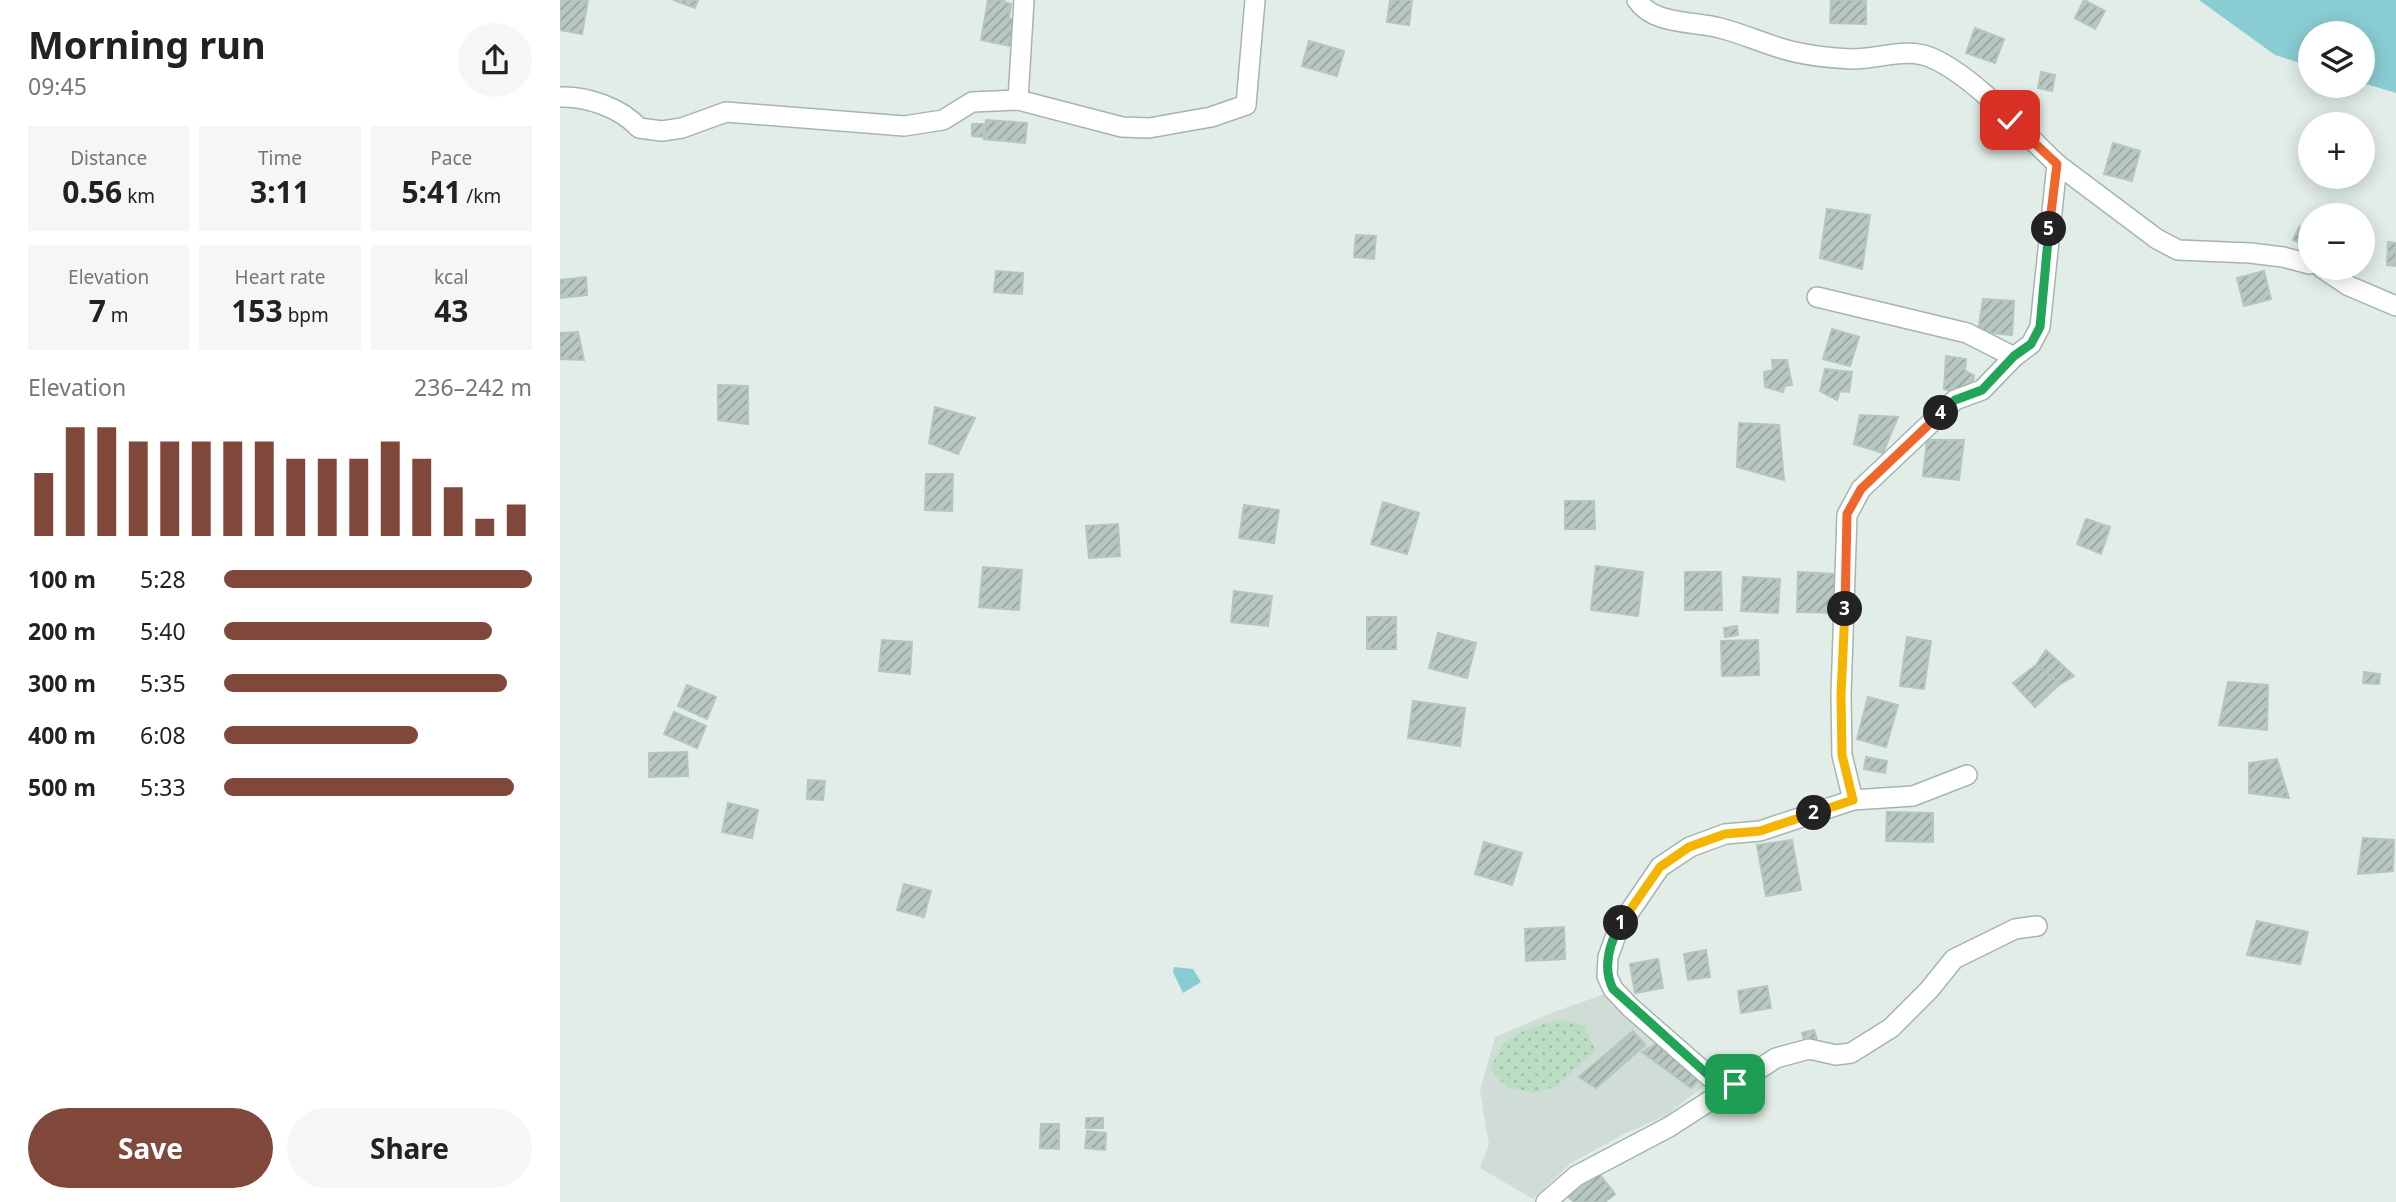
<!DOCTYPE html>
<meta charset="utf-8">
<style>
body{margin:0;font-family:"Noto Sans",sans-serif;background:#f6f6f6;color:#222;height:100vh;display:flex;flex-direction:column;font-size:26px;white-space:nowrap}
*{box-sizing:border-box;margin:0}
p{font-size:23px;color:#767676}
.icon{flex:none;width:38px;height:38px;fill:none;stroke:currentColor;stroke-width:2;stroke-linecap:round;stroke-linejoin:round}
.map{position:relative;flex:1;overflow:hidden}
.side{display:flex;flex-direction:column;background:#fff;width:560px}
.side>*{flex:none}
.tools{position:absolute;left:1738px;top:21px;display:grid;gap:14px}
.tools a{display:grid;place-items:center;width:77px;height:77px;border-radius:50%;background:#fff;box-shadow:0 4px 18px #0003;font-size:35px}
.pin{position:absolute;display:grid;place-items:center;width:60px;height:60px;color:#fff;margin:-30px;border-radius:14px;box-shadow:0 4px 10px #0006}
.km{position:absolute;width:35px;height:35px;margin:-18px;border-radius:50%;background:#222;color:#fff;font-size:19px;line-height:35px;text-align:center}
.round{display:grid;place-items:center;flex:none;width:74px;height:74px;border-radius:37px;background:#f6f6f6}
.overview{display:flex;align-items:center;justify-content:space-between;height:119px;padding:0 28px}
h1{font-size:38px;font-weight:700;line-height:52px}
.stats{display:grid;grid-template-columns:repeat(3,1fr);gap:10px;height:119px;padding:7px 28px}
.stats div{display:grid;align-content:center;border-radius:0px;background:#f6f6f6;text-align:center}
.stats b{font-size:30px;font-weight:700}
.stats small{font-size:19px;font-weight:400}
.stats p{font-size:19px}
.chart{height:196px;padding:14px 28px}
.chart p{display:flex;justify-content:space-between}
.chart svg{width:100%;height:126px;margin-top:7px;stroke:#80473b;stroke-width:6}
.action{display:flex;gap:14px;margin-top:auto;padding:14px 28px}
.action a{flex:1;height:80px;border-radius:42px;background:#80473b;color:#fff;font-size:28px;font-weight:700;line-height:80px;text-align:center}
.action a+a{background:#f6f6f6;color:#222}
ul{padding:0 28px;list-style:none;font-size:23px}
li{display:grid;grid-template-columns:112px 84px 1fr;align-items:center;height:52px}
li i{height:18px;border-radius:9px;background:#80473b}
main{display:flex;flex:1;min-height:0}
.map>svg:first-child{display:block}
</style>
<main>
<section class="side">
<div class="overview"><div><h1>Morning run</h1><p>09:45</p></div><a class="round"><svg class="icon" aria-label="share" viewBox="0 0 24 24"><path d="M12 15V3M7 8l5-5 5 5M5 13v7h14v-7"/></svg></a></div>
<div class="stats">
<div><p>Distance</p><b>0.56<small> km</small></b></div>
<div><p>Time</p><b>3:11</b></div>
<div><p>Pace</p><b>5:41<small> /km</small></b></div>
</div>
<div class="stats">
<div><p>Elevation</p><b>7<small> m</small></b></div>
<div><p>Heart rate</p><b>153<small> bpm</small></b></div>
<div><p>kcal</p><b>43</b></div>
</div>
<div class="chart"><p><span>Elevation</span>236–242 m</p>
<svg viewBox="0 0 160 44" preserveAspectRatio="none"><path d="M5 44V22M15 44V6M25 44V6M35 44V11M45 44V11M55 44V11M65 44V11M75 44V11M85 44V17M95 44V17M105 44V17M115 44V11M125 44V17M135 44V27M145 44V38M155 44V33"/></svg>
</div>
<ul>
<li><b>100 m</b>5:28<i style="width:100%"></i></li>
<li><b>200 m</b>5:40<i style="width:87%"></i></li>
<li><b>300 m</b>5:35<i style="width:92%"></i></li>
<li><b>400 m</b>6:08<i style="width:63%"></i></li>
<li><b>500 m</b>5:33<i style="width:94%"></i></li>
</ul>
<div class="action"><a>Save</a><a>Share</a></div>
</section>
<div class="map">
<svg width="1836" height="1202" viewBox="0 0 1836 1202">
<defs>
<pattern id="park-dots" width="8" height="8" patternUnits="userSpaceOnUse" patternTransform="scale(1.75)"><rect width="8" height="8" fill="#bbdec2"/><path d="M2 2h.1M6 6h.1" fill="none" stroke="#a0c0a7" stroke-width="1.8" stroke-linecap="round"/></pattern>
<pattern id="building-hatch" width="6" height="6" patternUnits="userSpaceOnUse" patternTransform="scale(1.75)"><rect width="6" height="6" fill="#b8c8c0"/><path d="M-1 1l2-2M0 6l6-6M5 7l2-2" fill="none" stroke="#95a49d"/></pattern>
</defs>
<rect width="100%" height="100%" fill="#e2ede7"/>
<polygon fill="#d0ddd6" points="1045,994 1149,1082 1105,1116 1068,1132 1011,1163 973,1199 920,1168 929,1144 920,1091 935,1037 996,1011"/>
<polygon fill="url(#park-dots)" points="999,1019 1024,1025 1036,1051 995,1087 973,1093 947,1087 930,1069 943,1044 965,1030"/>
<g fill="#89cdd3">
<polygon points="1639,0 1836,0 1836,93 1803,83 1802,33 1750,33 1750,66 1715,55"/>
<polygon points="614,967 633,969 641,982 623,993 613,972"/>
</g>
<g fill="url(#building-hatch)" stroke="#b5c6be" stroke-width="2">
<polygon points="0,0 28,0 22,34 0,30"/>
<polygon points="113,0 138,0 135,8"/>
<polygon points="428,0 444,0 444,2 451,4 449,18 455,20 450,46 421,40"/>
<polygon points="830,0 852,0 849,25 827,22"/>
<polygon points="1271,0 1306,0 1306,24 1270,23"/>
<polygon points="1524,0 1545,11 1535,29 1515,18"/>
<polygon points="1415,28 1444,39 1435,63 1406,53"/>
<polygon points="749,41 784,51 777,76 742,66"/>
<polygon points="1481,72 1495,75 1492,91 1478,88"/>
<polygon points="426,120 467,123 465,143 424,139"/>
<polygon points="412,124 424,124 423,137 412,136"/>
<polygon points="1553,143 1580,151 1572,181 1544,174"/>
<polygon points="1267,209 1310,215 1302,269 1260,258"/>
<polygon points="1739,227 1750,232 1750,248 1733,240"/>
<polygon points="796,235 816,236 814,259 794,257"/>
<polygon points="1828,242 1836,243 1836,266 1827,265"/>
<polygon points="436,271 463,273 462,294 434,292"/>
<polygon points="1704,271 1711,299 1684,306 1677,278"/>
<polygon points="26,277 27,295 0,298 0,280"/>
<polygon points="1423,299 1454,301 1452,335 1418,332"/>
<polygon points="1272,329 1299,337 1290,366 1263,359"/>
<polygon points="18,332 24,360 0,359 0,333"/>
<polygon points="1386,356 1406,359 1405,371 1414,375 1413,385 1406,385 1405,396 1384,389"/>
<polygon points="1212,360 1227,360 1232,385 1225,386 1223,392 1205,387 1204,372 1213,370"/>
<polygon points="1265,369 1292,372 1289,392 1280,391 1277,400 1260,391"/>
<polygon points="158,385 188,386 188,424 158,420"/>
<polygon points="375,407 415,418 398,454 369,443"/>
<polygon points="1300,415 1338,417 1323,453 1294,444"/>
<polygon points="1179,423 1219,425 1224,480 1177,467"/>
<polygon points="1367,440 1404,440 1399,480 1363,476"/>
<polygon points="366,474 393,474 392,511 365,510"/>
<polygon points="1005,501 1034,501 1035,529 1005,529"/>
<polygon points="823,502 859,513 847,554 811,544"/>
<polygon points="684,505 719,510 714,543 679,538"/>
<polygon points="1526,519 1550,527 1541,554 1517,544"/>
<polygon points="558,524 560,556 529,558 526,526"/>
<polygon points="1036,566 1083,572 1078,616 1031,610"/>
<polygon points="423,567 462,570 459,610 419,607"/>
<polygon points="1125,572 1161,572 1162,610 1125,610"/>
<polygon points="1238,572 1276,574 1275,613 1237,612"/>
<polygon points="1183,577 1220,579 1218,613 1181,611"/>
<polygon points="674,591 712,596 708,626 671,622"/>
<rect x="807" y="617" width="29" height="32"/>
<polygon points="1177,626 1178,635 1165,637 1164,628"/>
<polygon points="878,633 916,643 907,678 869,668"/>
<polygon points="1347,637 1371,641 1364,689 1340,686"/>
<polygon points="322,640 352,642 350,674 319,671"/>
<polygon points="1198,640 1199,675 1162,676 1161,641"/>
<polygon points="1486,650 1514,676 1500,684 1476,665"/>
<polygon points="1476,665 1500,684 1475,707 1453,683"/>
<polygon points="1804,672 1820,674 1819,684 1803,683"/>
<polygon points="1668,682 1708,685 1707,730 1659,725"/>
<polygon points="127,685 156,697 147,719 118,706"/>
<polygon points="1308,697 1338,705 1326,747 1297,739"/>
<polygon points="853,701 905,708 900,746 848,738"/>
<polygon points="114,712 146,726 137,748 104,734"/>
<polygon points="127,752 128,776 89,777 89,753"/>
<polygon points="1306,757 1327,761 1325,773 1304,769"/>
<polygon points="1717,759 1729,798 1689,793 1689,763"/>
<polygon points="248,780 265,781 263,800 247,799"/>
<polygon points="168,803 198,810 192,838 162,832"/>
<polygon points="1327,812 1373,813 1373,842 1326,841"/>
<polygon points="1803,838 1834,840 1833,871 1798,874"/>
<polygon points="1232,840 1241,890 1206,896 1197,845"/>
<polygon points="924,842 962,853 952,885 915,874"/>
<polygon points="344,884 371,891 364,917 337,910"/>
<polygon points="1697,921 1748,932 1740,964 1687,955"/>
<polygon points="1004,927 1005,959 966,961 965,929"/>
<polygon points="1146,950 1150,977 1128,980 1124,954"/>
<polygon points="1098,959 1103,988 1075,993 1070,964"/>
<polygon points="1207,986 1211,1008 1181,1013 1178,991"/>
<polygon points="1254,1030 1257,1039 1245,1043 1242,1033"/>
<polygon points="1073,1031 1085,1045 1036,1088 1019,1077"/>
<polygon points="1096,1044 1141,1078 1131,1088 1082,1052"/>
<rect x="526" y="1118" width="17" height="10"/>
<polygon points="481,1124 499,1124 499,1149 480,1148"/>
<polygon points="527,1131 546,1133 545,1150 525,1148"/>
<polygon points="1037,1171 1055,1194 1045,1202 1014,1202 1007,1196"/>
</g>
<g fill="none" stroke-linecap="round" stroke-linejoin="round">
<g stroke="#a5b5ae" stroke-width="22">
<g id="street">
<path d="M1077,0c16,25 57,21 83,28 20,5 40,14 60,20 23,7 50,10 73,11 26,0 54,-12 79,-1 43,19 90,73 125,106l-17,163 -9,17 -17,13 -32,33 -27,10 -94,89 -14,26 -6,180 1,60 11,45"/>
<path d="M0,97c27,-1 61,11 79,31l23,3 20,-3 44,-16 178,14 39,-6 29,-18 46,-2 104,27 27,1 62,-11 35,-12 9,-105"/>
<polyline points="458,100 464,0"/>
<polyline points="1497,164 1597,239 1618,250 1690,253 1723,257 1750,264"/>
<polyline points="1762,268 1789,286 1836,306"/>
<polyline points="1257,297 1407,333 1454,357"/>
<polyline points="1166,1091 1070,1007 1053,989 1047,976 1048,957 1059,927 1100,867 1130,847 1165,834 1200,831 1293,800 1353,796 1407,775"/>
<polyline points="986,1202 1016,1176 1109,1127 1216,1058 1249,1049 1276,1055 1291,1053 1331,1028 1369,990 1394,959 1455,929 1477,926"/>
</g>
</g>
<use href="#street" stroke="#fff" stroke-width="19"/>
</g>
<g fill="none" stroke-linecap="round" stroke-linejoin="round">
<g stroke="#fff" stroke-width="14">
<path id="split-1" d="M1061,923c-12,21 -19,44 -8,66l113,102 9,-7"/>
</g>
<g stroke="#fff" stroke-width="14">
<polyline id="split-2" points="1061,923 1100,867 1129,847 1165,834 1200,831 1254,813"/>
</g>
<g stroke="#fff" stroke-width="14">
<polyline id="split-3" points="1254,813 1293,800 1282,755 1281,695 1285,609"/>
</g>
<g stroke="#fff" stroke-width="14">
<polyline id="split-4" points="1285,609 1287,514 1301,489 1381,413"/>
</g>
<g stroke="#fff" stroke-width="14">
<polyline id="split-5" points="1381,413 1395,400 1422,390 1454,356 1471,344 1480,327 1489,229"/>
</g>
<g stroke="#fff" stroke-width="14">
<polyline id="split-6" points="1450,120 1497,164 1489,229"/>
</g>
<use href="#split-1" stroke="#22a559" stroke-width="9"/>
<use href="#split-2" stroke="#f5b400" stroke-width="9"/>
<use href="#split-3" stroke="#f5b400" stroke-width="9"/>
<use href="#split-4" stroke="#f0652b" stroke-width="9"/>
<use href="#split-5" stroke="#22a559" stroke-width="9"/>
<use href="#split-6" stroke="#f0652b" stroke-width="9"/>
</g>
</svg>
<div class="tools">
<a><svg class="icon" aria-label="layers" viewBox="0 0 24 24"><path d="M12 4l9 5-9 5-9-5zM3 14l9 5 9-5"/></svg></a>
<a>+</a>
<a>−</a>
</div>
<div class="pin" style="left:1175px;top:1084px;background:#1e9e55"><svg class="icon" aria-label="arrive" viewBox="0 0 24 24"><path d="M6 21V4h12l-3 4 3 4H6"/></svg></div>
<div class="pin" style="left:1450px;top:120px;background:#d93025"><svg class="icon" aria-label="check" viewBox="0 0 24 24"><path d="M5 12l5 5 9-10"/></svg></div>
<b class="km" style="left:1061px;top:923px">1</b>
<b class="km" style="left:1254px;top:813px">2</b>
<b class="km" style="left:1285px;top:609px">3</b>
<b class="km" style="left:1381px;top:413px">4</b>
<b class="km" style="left:1489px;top:229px">5</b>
</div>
</main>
